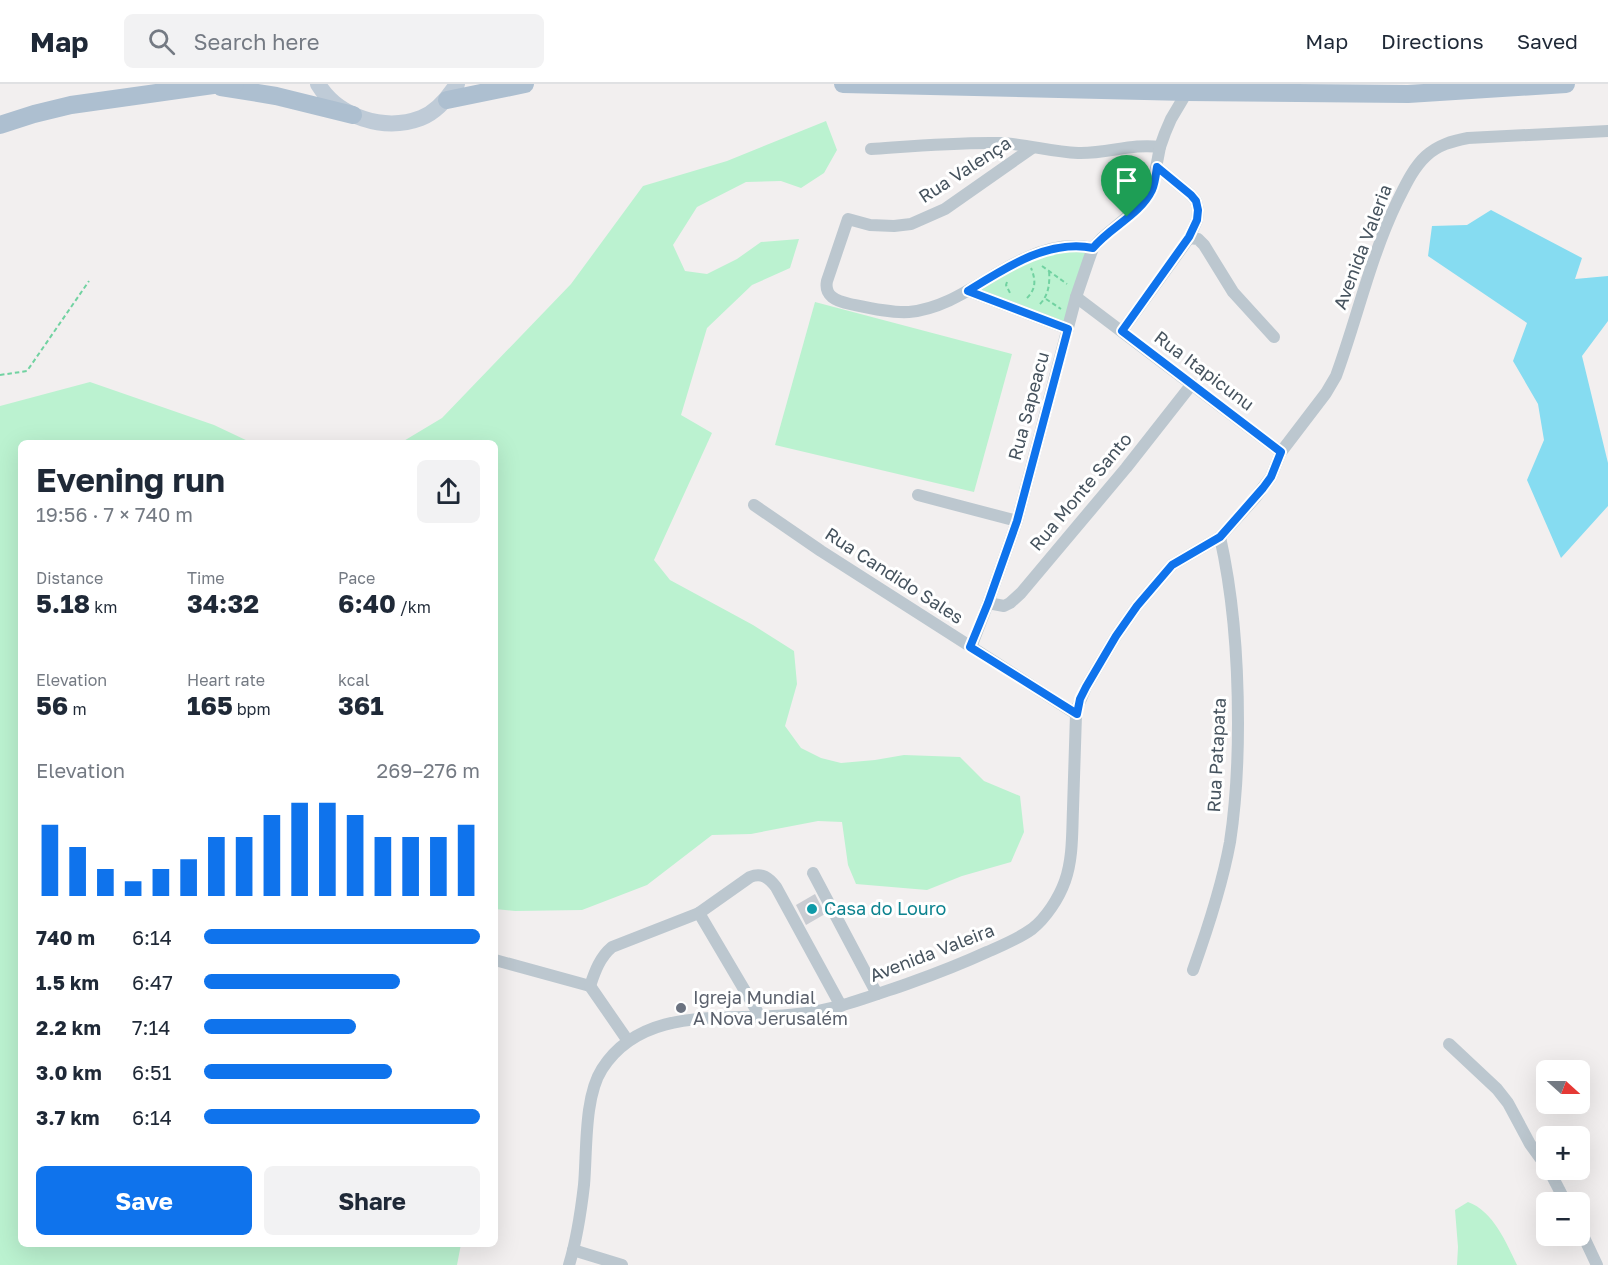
<!DOCTYPE html>
<meta charset="utf-8">
<style>
body{margin:0;font-family:"Golos Text",sans-serif;background:#f2f2f3;color:#1f2937;height:100vh;display:flex;flex-direction:column;font-size:22px;white-space:nowrap}
*{box-sizing:border-box;margin:0}
p{font-size:20px;color:#747a83}
.icon{flex:none;width:33px;height:33px;fill:none;stroke:currentColor;stroke-width:2;stroke-linecap:round;stroke-linejoin:round}
.map{position:relative;flex:1;overflow:hidden}
.details{position:absolute;left:18px;top:356px;width:480px;height:807px;display:flex;flex-direction:column;background:#fff;border-radius:9px;box-shadow:0 6px 24px #0002}
.details>*{flex:none}
.needle{width:39px;rotate:111deg}
.fabs{position:absolute;left:1536px;top:976px;display:grid;gap:12px}
.fabs a{display:grid;place-items:center;width:54px;height:54px;border-radius:9px;background:#fff;box-shadow:0 6px 24px #0002;font-size:30px}
.pin{position:absolute;display:grid;place-items:center;width:51px;height:51px;color:#fff;margin:-62px -26px;border-radius:50% 50% 50% 0;rotate:-45deg;box-shadow:0 0 6px #0007}
.pin .icon{rotate:45deg}
.round{display:grid;place-items:center;flex:none;width:63px;height:63px;border-radius:9px;background:#f2f2f3}
.headline{display:flex;align-items:center;justify-content:space-between;height:102px;padding:0 18px}
h1{font-size:33px;font-weight:700;line-height:45px}
.figures{display:grid;grid-template-columns:repeat(3,1fr);gap:9px;height:102px;padding:6px 18px}
.figures div{display:grid;align-content:center}
.figures b{font-size:26px;font-weight:700}
.figures small{font-size:16px;font-weight:400}
.figures p{font-size:16px}
.chart{height:168px;padding:12px 18px}
.chart p{display:flex;justify-content:space-between}
.chart svg{width:100%;height:108px;margin-top:6px;stroke:#0f73ec;stroke-width:6}
.primary-button{display:flex;gap:12px;margin-top:auto;padding:12px 18px}
.primary-button a{flex:1;height:69px;border-radius:9px;background:#0f73ec;color:#fff;font-size:24px;font-weight:700;line-height:69px;text-align:center}
.primary-button a+a{background:#f2f2f3;color:#1f2937}
ul{padding:0 18px;list-style:none;font-size:20px}
li{display:grid;grid-template-columns:96px 72px 1fr;align-items:center;height:45px}
li i{height:15px;border-radius:8px;background:#0f73ec}
header{display:flex;align-items:center;gap:36px;box-sizing:border-box;height:84px;padding:0 30px;background:#fff;border-bottom:2px solid #e0e1e3}
header strong{font-size:28px}
nav{display:flex;gap:33px;margin-inline-start:auto;font-size:21px}
.search{width:420px;height:54px;background:#f2f2f3;display:flex;align-items:center;gap:15px;box-sizing:border-box;padding:0 21px;border-radius:9px;color:#747a83;font-size:22px}
.map>svg:first-child{display:block}
</style>
<header>
<strong>Map</strong>
<div class="search"><svg class="icon" aria-label="search" viewBox="0 0 24 24"><circle cx="10" cy="10" r="6"/><path d="M15 15l6 6"/></svg>Search here</div>
<nav><a>Map</a><a>Directions</a><a>Saved</a></nav>
</header>
<div class="map">
<svg width="1608" height="1181" viewBox="0 0 1608 1181">
<rect width="100%" height="100%" fill="#f2efef"/>
<g fill="#bbf2d0">
<polygon points="826,37 837,66 824,89 801,104 781,97 746,98 697,123 673,161 685,187 707,190 737,175 761,158 799,155 790,184 752,201 707,244 681,331 712,349 654,476 670,496 753,541 794,567 797,600 785,642 801,664 821,674 841,679 875,676 904,671 960,673 984,697 1020,712 1024,748 1011,778 962,792 927,806 856,800 848,781 842,738 818,737 751,750 712,751 647,801 582,826 515,827 495,825 495,358 402,358 442,334 571,200 643,102 727,77"/>
<polygon points="1089,166 1066,241 974,206 1048,169"/>
<polygon points="815,218 1012,270 974,408 775,361"/>
<polygon points="90,298 214,341 250,358 21,358 21,1160 461,1160 457,1181 0,1181 0,322"/>
<path d="M1468,1118c25,9 38,40 49,63h-60l1,-18 -3,-37z"/>
</g>
<polygon fill="#86dcf1" points="1491,126 1582,174 1575,195 1608,192 1608,237 1582,272 1608,379 1608,422 1561,474 1527,396 1544,356 1538,320 1513,277 1527,239 1428,172 1432,142 1467,141"/>
<polygon fill="#c9ccd2" points="815,810 825,830 806,841 796,821"/>
<g fill="none" stroke-linecap="round" stroke-linejoin="round">
<g stroke="#71d2a1" stroke-width="2" stroke-dasharray="4.5 3" stroke-linecap="butt">
<polyline points="1042,182 1067,200"/>
<polyline points="1007,198 1006,201 1010,209"/>
<path d="M1027,214c9,-9 9,-18 4,-30"/>
<polyline points="1046,215 1061,225"/>
<path d="M1040,220c9,-9 10,-22 9,-34"/>
<polyline points="0,291 27,287 89,197"/>
</g>
<g stroke="#bcc7cf" stroke-width="12">
<path d="M1032,64l-87,61 -34,15 -17,2 -24,-1 -22,-6 -21,62c-3,15 9,20 23,23 19,4 40,9 59,8 44,-4 78,-37 117,-54 21,-10 44,-15 67,-10"/>
<path d="M871,65c43,-3 86,-7 129,-6 26,1 51,9 78,10 29,1 54,-10 82,-6"/>
<polyline points="1189,154 1198,155 1204,161 1233,208 1274,253"/>
<polyline points="968,207 1068,245"/>
<polyline points="1076,213 1281,368"/>
<polyline points="1122,247 1189,154 1197,136 1198,126 1196,117 1191,111 1157,83"/>
<polyline points="918,411 1017,437"/>
<polyline points="754,421 821,467 1076,630"/>
<polyline points="988,519 1004,522 1010,519 1021,509 1126,384 1192,300"/>
<polyline points="971,563 988,519 1017,437 1076,213 1089,175 1093,164 1102,154 1139,123 1152,105 1160,63 1165,49 1171,35 1187,8"/>
<polyline points="813,789 877,910"/>
<polyline points="699,829 761,934"/>
<polyline points="495,876 590,902"/>
<path d="M1193,886c15,-42 29,-84 37,-128 6,-39 8,-79 8,-119 0,-63 -4,-124 -18,-186"/>
<path d="M590,902c5,-15 10,-29 22,-39l87,-34 51,-36c12,-5 19,1 26,10l65,119"/>
<polyline points="590,902 628,957"/>
<polyline points="1449,960 1497,1005 1508,1019 1530,1060 1546,1082"/>
<polyline points="1549,1086 1566,1119"/>
<polyline points="1580,1145 1597,1181"/>
<polyline points="573,1166 622,1181"/>
<path d="M569,1181c8,-26 12,-54 15,-80 3,-34 0,-88 18,-116 43,-67 129,-46 196,-55 38,-4 73,-18 109,-30 28,-10 54,-20 80,-32 16,-7 31,-13 45,-23 14,-11 27,-31 33,-48 8,-23 7,-48 8,-72 1,-32 2,-63 3,-95l2,-8 8,-19 30,-51 21,-30 35,-41 48,-28 35,-39 16,-21 10,-25 45,-59 10,-17c21,-57 34,-118 61,-174 8,-16 16,-34 29,-46 12,-11 26,-15 42,-18l140,-7"/>
</g>
<path stroke="#bfcbd7" stroke-width="16" d="M318,0c20,33 66,48 103,34 16,-6 27,-20 36,-34"/>
<g stroke="#adbfd0" stroke-width="18">
<polyline points="843,0 1187,8 1408,10 1566,0"/>
<polyline points="221,3 276,12 353,31"/>
<polyline points="447,16 525,0"/>
<polyline points="0,41 34,30 71,21 213,1 235,0"/>
</g>
</g>
<g fill="none" stroke-linecap="round" stroke-linejoin="round">
<g stroke="#fff" stroke-width="12">
<path id="route" d="M1157,83l34,28 5,6 2,9 -1,10 -8,17 -67,94 159,121 -10,25 -8,11 -43,49 -48,28 -35,41 -21,30 -30,51 -6,12 -3,15 -107,-67 18,-44 29,-82 51,-192 -100,-38c37,-23 80,-52 125,-43 17,-21 47,-33 59,-58 3,-7 4,-16 5,-23z"/>
</g>
<use href="#route" stroke="#0f73ec" stroke-width="8"/>
</g>
<circle fill="#0f9aa8" stroke="#fff" stroke-width="2" cx="812" cy="825" r="6"/>
<circle fill="#6b7280" stroke="#fff" stroke-width="2" cx="681" cy="924" r="6"/>
<g text-anchor="middle" stroke-width="6" stroke-linejoin="round" paint-order="stroke">
<g font-size="18" fill="#46535e" stroke="#fff">
<text transform="translate(965 86) rotate(-33)" y="6">Rua Valença</text>
<text transform="translate(1363 163) rotate(-69)" y="6">Avenida Valeria</text>
<text transform="translate(1204 287) rotate(37)" y="6">Rua Itapicunu</text>
<text transform="translate(1029 322) rotate(-75)" y="6">Rua Sapeacu</text>
<text transform="translate(1081 408) rotate(-50)" y="6">Rua Monte Santo</text>
<text transform="translate(894 492) rotate(33)" y="6">Rua Candido Sales</text>
<text transform="translate(1217 671) rotate(-87)" y="6">Rua Patapata</text>
<text transform="translate(932 869) rotate(-21)" y="6">Avenida Valeira</text>
</g>
<g font-size="18" fill="#0d838f" stroke="#fff" text-anchor="start">
<text x="824" y="831">Casa do Louro</text>
</g>
<g font-size="18" fill="#5b616d" stroke="#fff" text-anchor="start">
<text x="693" y="920">Igreja Mundial<tspan x="693" dy="21">A Nova Jerusalém</tspan></text>
</g>
</g>
</svg>
<div class="fabs">
<a><svg class="needle" viewBox="-14 -14 28 28"><path d="M0-13l5 13h-10z" fill="#e53935"/><path d="M0 13l5-13h-10z" fill="#747a83"/></svg></a>
<a>+</a>
<a>−</a>
</div>
<div class="pin" style="left:1127px;top:133px;background:#1e9e55"><svg class="icon" aria-label="arrive" viewBox="0 0 24 24"><path d="M6 21V4h12l-3 4 3 4H6"/></svg></div>
<section class="details">
<div class="headline"><div><h1>Evening run</h1><p>19:56 · 7 × 740 m</p></div><a class="round"><svg class="icon" aria-label="share" viewBox="0 0 24 24"><path d="M12 15V3M7 8l5-5 5 5M5 13v7h14v-7"/></svg></a></div>
<div class="figures">
<div><p>Distance</p><b>5.18<small> km</small></b></div>
<div><p>Time</p><b>34:32</b></div>
<div><p>Pace</p><b>6:40<small> /km</small></b></div>
</div>
<div class="figures">
<div><p>Elevation</p><b>56<small> m</small></b></div>
<div><p>Heart rate</p><b>165<small> bpm</small></b></div>
<div><p>kcal</p><b>361</b></div>
</div>
<div class="chart"><p><span>Elevation</span>269–276 m</p>
<svg viewBox="0 0 160 44" preserveAspectRatio="none"><path d="M5 44V15M15 44V24M25 44V33M35 44V38M45 44V33M55 44V29M65 44V20M75 44V20M85 44V11M95 44V6M105 44V6M115 44V11M125 44V20M135 44V20M145 44V20M155 44V15"/></svg>
</div>
<ul>
<li><b>740 m</b>6:14<i style="width:100%"></i></li>
<li><b>1.5 km</b>6:47<i style="width:71%"></i></li>
<li><b>2.2 km</b>7:14<i style="width:55%"></i></li>
<li><b>3.0 km</b>6:51<i style="width:68%"></i></li>
<li><b>3.7 km</b>6:14<i style="width:100%"></i></li>
</ul>
<div class="primary-button"><a>Save</a><a>Share</a></div>
</section>
</div>
